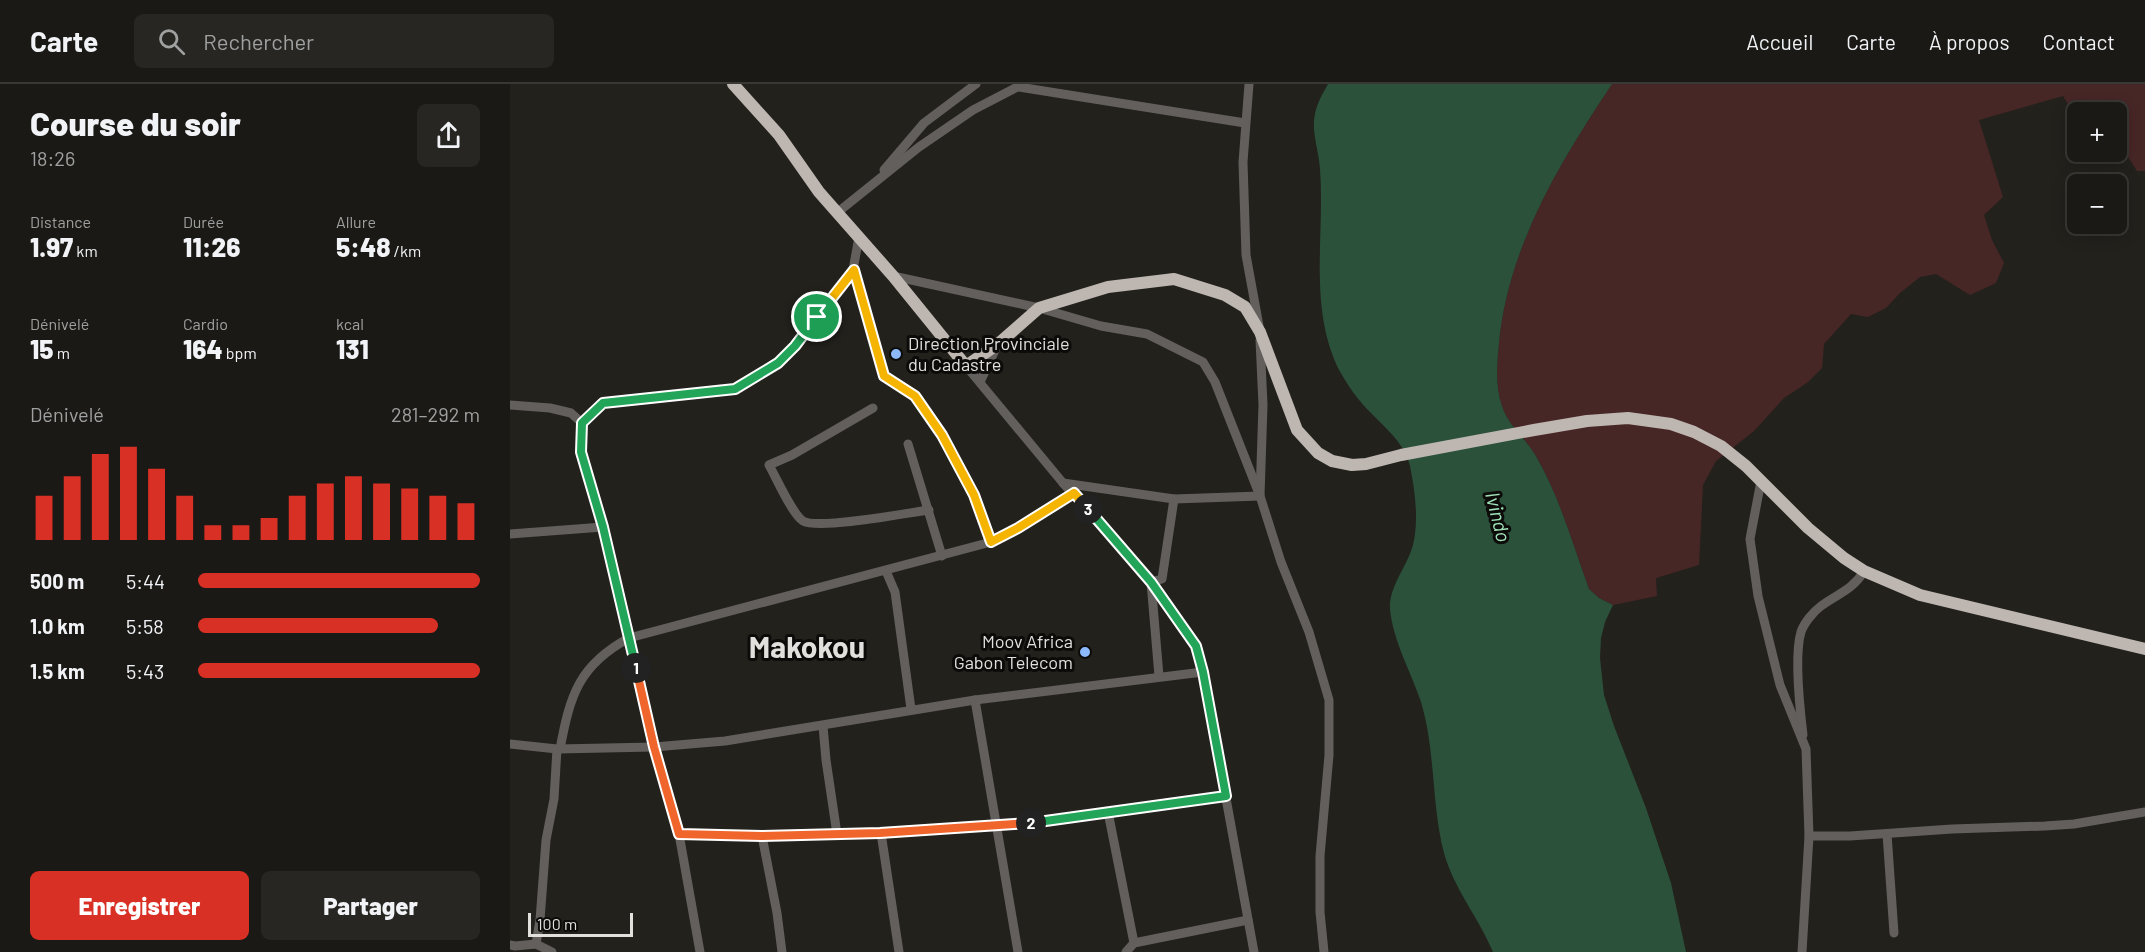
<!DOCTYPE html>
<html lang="fr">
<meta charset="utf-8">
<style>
body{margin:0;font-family:Barlow,sans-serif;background:#272622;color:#f1f3f6;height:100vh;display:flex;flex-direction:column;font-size:22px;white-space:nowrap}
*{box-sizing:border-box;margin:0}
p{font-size:20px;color:#9fa0a0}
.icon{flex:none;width:33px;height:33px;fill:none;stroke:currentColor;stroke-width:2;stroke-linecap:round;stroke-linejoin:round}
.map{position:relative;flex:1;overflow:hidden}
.panel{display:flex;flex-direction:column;background:#1a1915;width:510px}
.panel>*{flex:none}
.tools{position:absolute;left:1557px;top:18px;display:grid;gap:12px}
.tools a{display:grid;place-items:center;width:60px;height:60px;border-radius:9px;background:#1a1915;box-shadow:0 3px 15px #0003,0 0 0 2px #383834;font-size:30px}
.scale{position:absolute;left:18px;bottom:15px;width:105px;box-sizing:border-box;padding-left:6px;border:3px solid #e2e0dd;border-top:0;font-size:16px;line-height:21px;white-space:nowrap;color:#e2e0dd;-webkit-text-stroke:4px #0c0b09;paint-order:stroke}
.pin{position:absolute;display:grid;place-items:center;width:51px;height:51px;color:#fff;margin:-26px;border:3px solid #fff;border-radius:50%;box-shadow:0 2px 6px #0007}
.km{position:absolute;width:30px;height:30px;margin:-15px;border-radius:50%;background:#222;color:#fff;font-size:16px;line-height:30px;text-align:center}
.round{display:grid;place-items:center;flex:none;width:63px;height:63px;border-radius:9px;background:#272622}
.head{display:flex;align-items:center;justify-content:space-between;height:102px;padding:0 30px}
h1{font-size:33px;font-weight:800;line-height:45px}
.metrics{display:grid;grid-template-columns:repeat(3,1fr);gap:9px;height:102px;padding:6px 30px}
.metrics div{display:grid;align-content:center}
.metrics b{font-size:26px;font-weight:800}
.metrics small{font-size:16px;font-weight:400}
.metrics p{font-size:16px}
.chart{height:168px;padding:12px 30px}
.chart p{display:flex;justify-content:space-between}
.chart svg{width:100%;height:108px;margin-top:6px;stroke:#d93025;stroke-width:6}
.button{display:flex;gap:12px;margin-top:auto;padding:12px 30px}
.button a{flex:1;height:69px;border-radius:9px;background:#d93025;color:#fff;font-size:24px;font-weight:800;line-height:69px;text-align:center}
.button a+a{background:#272622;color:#f1f3f6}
ul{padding:0 30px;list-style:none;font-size:20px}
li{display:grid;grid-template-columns:96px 72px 1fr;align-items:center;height:45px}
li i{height:15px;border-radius:8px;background:#d93025}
header{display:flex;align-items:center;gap:36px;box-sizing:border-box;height:84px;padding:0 30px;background:#1a1915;border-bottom:2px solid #383834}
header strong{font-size:28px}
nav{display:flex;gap:33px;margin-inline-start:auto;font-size:21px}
.search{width:420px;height:54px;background:#272622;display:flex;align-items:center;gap:15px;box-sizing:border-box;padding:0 21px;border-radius:9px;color:#9fa0a0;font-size:22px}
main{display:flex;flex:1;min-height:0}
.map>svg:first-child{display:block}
</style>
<header>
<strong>Carte</strong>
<div class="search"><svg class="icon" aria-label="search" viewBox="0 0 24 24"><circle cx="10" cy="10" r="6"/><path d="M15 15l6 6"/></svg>Rechercher</div>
<nav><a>Accueil</a><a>Carte</a><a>À propos</a><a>Contact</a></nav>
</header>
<main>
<section class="panel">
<div class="head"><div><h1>Course du soir</h1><p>18:26</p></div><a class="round"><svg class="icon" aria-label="share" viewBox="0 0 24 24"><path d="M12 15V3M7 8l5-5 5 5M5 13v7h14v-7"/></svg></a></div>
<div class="metrics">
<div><p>Distance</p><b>1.97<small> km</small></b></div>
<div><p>Durée</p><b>11:26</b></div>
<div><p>Allure</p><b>5:48<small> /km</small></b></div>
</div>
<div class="metrics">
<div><p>Dénivelé</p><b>15<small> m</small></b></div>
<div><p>Cardio</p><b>164<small> bpm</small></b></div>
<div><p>kcal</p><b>131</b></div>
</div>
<div class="chart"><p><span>Dénivelé</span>281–292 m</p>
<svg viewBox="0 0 160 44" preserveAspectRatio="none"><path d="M5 44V26M15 44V18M25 44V9M35 44V6M45 44V15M55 44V26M65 44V38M75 44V38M85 44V35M95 44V26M105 44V21M115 44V18M125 44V21M135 44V23M145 44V26M155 44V29"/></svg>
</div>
<ul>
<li><b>500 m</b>5:44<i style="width:100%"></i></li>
<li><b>1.0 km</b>5:58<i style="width:85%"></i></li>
<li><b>1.5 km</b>5:43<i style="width:100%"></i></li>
</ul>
<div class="button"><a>Enregistrer</a><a>Partager</a></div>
</section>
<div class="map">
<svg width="1635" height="868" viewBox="0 0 1635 868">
<rect width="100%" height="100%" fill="#23211c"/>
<path fill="#472626" d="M1102,0h533v87h-8l-20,-32 -1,-27h-38l-1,7 -14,-23 -84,24 24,77 -19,18 8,25 12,23 -8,20 -26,12 -34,-21 -16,3 -20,16 -14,15 -18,9 -17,-3 -27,30 -2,24 -14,14 -24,16 -30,33 -38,30 -13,24 -4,80 -43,13 1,18 -44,9 -14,-7 -10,-9c-16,-44 -29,-91 -52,-131 -10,-19 -29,-32 -35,-52 -7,-20 -5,-42 -3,-63 9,-96 61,-181 113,-259z"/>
<path fill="#2b513b" d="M818,0h284c-52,78 -104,163 -113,259 -2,21 -4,43 3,63 6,20 25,33 35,52 23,40 36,87 52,131l10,9 14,7 -8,17 -4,16 -1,20 4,37 10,31 32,82 25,75 15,69h-193c-14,-34 -39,-63 -49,-99 -13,-50 -8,-101 -23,-151 -10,-30 -28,-61 -31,-93 -1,-23 17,-42 23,-64 6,-25 2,-54 -3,-79 -6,-27 -34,-45 -50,-65 -8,-9 -15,-21 -21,-31 -31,-63 -14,-134 -19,-201 -1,-18 -9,-38 -5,-55 2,-11 8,-21 13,-30z"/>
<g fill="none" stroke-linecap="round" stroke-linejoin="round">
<g stroke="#625f5d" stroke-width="9">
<polyline points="739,0 733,78 736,171 749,242"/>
<polyline points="509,3 735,39"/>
<polyline points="374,86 414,39 466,0"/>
<polyline points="328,128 409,63 463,26 513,0"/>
<polyline points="343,186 374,292 405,312 432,351 464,411 481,458"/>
<polyline points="383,192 529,224 591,242 637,250 693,278 705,298 750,412 771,478 799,548 819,616 819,671 810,772 810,828 814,868"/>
<polyline points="456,282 553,399 641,498 686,562 693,588 744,868"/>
<polyline points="470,298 487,262"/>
<polyline points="0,321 40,324 61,329 72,339"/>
<path d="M363,324l-81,47 -23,10c7,12 23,49 34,56 15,9 105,-8 126,-11"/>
<polyline points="398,360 432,472"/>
<polyline points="1251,397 1240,455 1248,512 1270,601 1296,665 1299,752 1292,868"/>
<polyline points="553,399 664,415 750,412 753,321 750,256"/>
<polyline points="0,450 93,443"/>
<polyline points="376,487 385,508 401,625"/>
<polyline points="649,592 641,498 652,495 664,415"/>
<polyline points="465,616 508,868"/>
<polyline points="313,642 316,676 327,750"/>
<path d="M1293,651c-3,-25 -9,-80 -2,-103 3,-9 12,-20 20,-26 16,-12 32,-16 43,-35"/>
<polyline points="0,660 47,665 144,663 119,554 481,458 508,444 564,409"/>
<path d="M50,665c10,-54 19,-84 69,-111l-26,-111 -22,-75 1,-29 21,-20 132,-14 43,-26 17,-17 58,-76 6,-33"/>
<polyline points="598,728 624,859"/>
<polyline points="371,749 389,868"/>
<polyline points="169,750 252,752 371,749 516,739 716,712"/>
<polyline points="1377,750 1384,849"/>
<polyline points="252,752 267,829 272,868"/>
<polyline points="1299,752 1340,752 1442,745 1535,742 1564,740 1635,728"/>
<polyline points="26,860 30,836 36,756 44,715 47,665"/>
<polyline points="0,861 5,862 26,860 42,868"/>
<polyline points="190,868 169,750 144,663 215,657 465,616 693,588"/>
<polyline points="616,868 624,859 738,836"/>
</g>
<polyline stroke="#bdb6b1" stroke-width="12" points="223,0 269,51 309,108 383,192 456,282 488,260 529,224 598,203 664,195 715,211 735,223 750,248 787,346 808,369 822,377 842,381 856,380 891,371 1024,346 1077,337 1118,334 1161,340 1184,348 1211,362 1236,382 1298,444 1334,474 1354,487 1410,511 1635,565"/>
</g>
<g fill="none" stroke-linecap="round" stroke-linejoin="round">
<g stroke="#fff" stroke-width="12">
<polyline id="split-1" points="126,584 93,443 71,368 72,339 93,319 225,305 268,279 285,262 307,233"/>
</g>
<g stroke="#fff" stroke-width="12">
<polyline id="split-2" points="126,584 144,663 169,750 252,752 370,749 521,739"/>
</g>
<g stroke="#fff" stroke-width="12">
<polyline id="split-3" points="521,739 716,712 693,588 686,562 641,498 578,425"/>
</g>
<g stroke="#fff" stroke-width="12">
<polyline id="split-4" points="307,233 344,186 374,292 405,312 432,351 464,411 481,458 508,444 564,409 578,425"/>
</g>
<use href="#split-1" stroke="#22a559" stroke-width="8"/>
<use href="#split-2" stroke="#f0652b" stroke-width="8"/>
<use href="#split-3" stroke="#22a559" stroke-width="8"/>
<use href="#split-4" stroke="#f5b400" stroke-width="8"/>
</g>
<g fill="#8bb9fc" stroke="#0c0b09" stroke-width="2">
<circle cx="386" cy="270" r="6"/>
<circle cx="575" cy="568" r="6"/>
</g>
<g text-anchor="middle" stroke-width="6" stroke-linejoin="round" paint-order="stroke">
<g font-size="18" fill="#e2e0dd" stroke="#0c0b09" text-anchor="start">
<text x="398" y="266">Direction Provinciale<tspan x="398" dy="21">du Cadastre</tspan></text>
<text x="563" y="564" text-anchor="end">Moov Africa<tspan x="563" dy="21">Gabon Telecom</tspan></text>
</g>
<g font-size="20" font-style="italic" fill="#a0e3b9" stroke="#0c0b09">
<text transform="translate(988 433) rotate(76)" y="7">Ivindo</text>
</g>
<g font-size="30" font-weight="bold" fill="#e2e0dd" stroke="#0c0b09">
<text x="297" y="574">Makokou</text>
</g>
</g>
</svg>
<div class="tools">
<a>+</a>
<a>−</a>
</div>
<div class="scale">100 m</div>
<div class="pin" style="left:307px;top:233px;background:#1e9e55"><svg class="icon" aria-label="arrive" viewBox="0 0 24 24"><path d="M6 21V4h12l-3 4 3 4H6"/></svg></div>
<b class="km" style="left:126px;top:584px">1</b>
<b class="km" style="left:521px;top:739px">2</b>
<b class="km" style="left:578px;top:425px">3</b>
</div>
</main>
